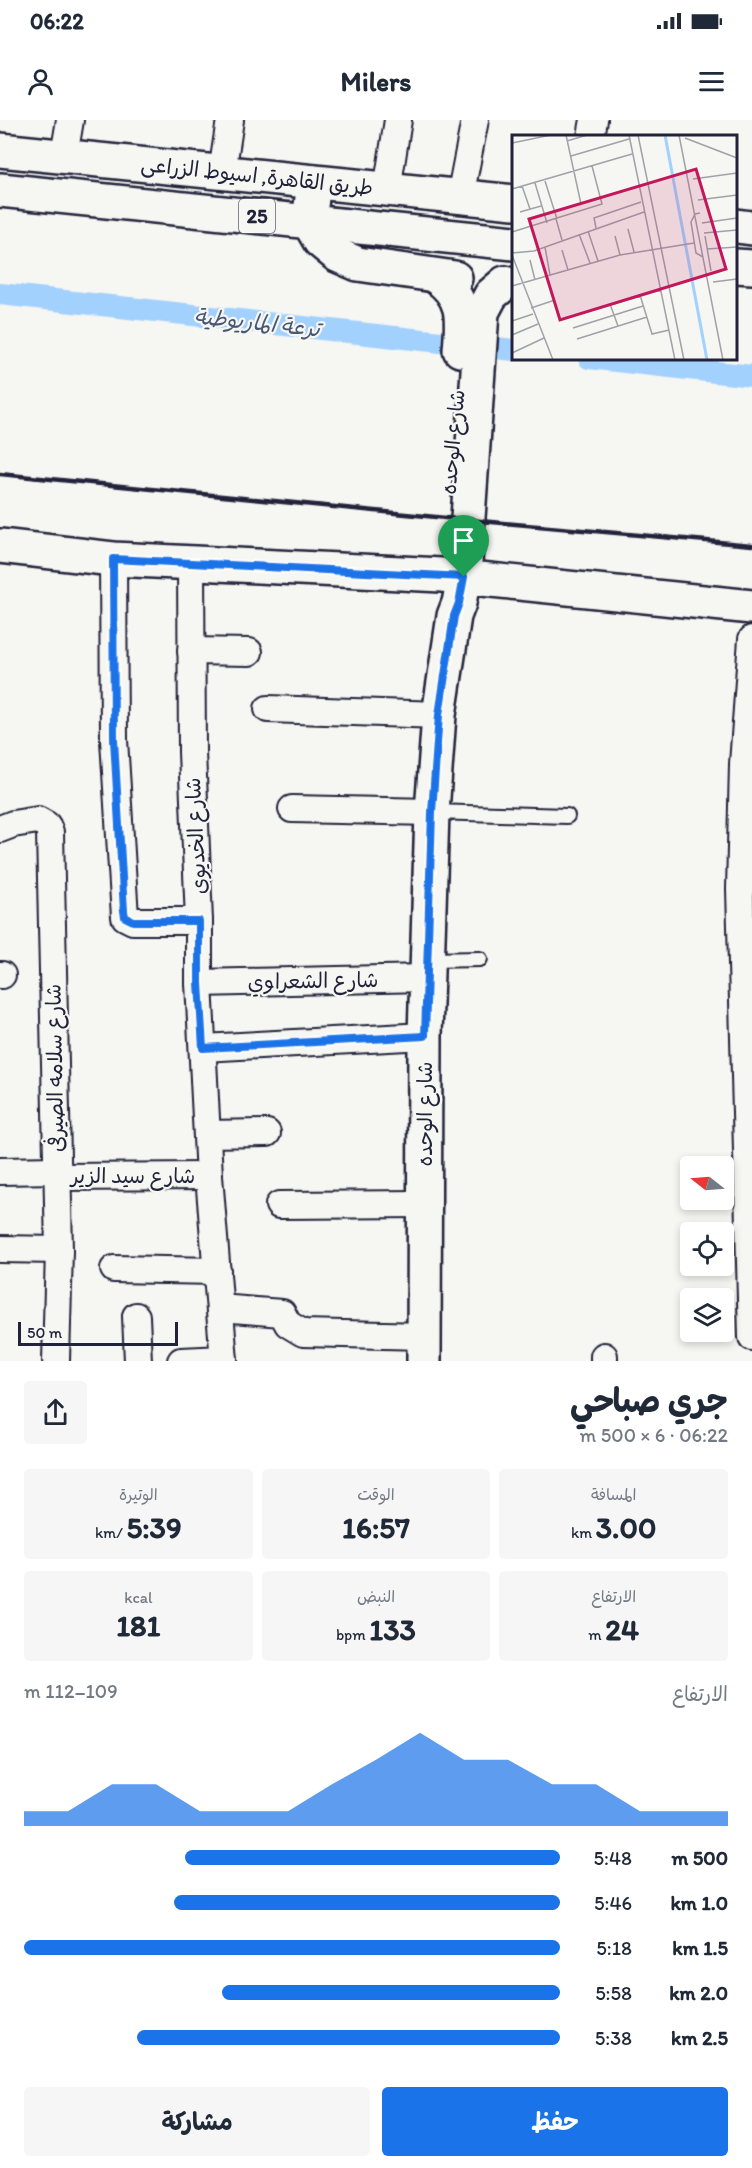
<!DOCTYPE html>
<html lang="ar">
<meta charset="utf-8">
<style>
body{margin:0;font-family:Itim,"Playpen Sans Arabic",sans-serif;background:#f6f6f7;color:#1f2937;direction:rtl;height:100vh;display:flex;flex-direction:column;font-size:22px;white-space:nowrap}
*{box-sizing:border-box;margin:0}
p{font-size:20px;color:#747a83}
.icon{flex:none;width:33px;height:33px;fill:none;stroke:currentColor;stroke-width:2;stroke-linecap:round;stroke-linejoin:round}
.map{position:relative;height:1241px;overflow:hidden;direction:ltr}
.details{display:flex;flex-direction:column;background:#fff;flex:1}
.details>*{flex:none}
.needle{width:39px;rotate:287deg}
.fabs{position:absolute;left:680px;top:1036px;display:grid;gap:12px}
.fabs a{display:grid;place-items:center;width:54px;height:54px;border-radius:6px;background:#fff;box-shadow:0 3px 9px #0003;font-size:30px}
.scale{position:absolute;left:18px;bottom:15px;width:160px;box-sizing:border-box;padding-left:6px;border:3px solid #22223b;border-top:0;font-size:16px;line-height:21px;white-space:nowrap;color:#22223b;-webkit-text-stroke:4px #f6f6f2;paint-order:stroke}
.pin{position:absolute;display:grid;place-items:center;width:51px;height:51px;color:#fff;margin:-62px -26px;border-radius:50% 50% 50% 0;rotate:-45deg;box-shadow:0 0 6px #0007}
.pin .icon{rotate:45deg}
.round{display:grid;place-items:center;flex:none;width:63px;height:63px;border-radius:6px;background:#f6f6f7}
.summary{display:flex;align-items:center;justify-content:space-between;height:102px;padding:0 24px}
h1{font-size:33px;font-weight:700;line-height:45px}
.metrics{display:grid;grid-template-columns:repeat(3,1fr);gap:9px;height:102px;padding:6px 24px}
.metrics div{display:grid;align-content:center;border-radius:6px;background:#f6f6f7;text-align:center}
.metrics b{font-size:30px;font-weight:700}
.metrics small{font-size:16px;font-weight:400}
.metrics p{font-size:16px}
.chart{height:168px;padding:12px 24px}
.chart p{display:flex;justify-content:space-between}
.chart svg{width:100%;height:108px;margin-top:6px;fill:#1a73e8;opacity:.7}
.action{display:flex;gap:12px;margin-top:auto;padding:12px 24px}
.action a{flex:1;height:69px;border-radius:6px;background:#1a73e8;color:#fff;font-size:24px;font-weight:700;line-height:69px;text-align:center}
.action a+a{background:#f6f6f7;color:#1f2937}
ul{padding:0 24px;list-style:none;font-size:20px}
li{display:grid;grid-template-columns:96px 72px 1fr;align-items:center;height:45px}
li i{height:15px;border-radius:8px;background:#1a73e8}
.status{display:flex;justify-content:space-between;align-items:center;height:42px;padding:0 30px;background:#fff;direction:ltr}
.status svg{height:16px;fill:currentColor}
header{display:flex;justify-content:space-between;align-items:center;height:78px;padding:0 24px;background:#fff;font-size:27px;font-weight:700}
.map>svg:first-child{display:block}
</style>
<div class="status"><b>06:22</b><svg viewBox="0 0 49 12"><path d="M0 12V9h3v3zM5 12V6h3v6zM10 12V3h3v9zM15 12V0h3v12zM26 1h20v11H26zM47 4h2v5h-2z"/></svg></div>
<header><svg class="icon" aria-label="menu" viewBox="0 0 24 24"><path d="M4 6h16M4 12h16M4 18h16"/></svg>Milers<svg class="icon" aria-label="person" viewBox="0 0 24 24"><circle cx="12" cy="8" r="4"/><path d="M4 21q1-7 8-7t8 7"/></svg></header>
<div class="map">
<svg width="752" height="1241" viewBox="0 0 752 1241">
<rect width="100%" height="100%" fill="#f6f6f2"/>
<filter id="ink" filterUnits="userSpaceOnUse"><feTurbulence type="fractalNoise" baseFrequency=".0167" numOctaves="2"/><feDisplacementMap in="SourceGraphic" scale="12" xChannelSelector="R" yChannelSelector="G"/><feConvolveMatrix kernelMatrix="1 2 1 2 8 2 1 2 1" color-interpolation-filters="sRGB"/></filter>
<g filter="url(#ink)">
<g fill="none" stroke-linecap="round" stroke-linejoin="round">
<g stroke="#a2d1fe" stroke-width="22">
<polyline points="0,174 514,230"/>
<polyline points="589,238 752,256"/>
</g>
<g stroke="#22223b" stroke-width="18">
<g id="lane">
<polyline points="432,692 567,696"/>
<polyline points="428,840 480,839"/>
</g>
</g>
<g stroke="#22223b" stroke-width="30">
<g id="street">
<polyline points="591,16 594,0"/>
<polyline points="64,36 70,0"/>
<polyline points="222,53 230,0"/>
<polyline points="387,70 398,0"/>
<polyline points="460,77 475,0"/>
<polyline points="113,439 114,620 125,797 133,801 199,801"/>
<polyline points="191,443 192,632 199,801 199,863 209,1056 224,1241"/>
<polyline points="191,531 249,532"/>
<polyline points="268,589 439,595"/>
<polyline points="292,689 432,692"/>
<polyline points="0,709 13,704 38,700 47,705 50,712 59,1130 56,1241"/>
<polyline points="0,855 2,855"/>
<polyline points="199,863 427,858"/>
<polyline points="203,928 425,916"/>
<polyline points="207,1014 267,1013"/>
<polyline points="0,1051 57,1050"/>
<polyline points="57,1057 209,1056"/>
<polyline points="279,1085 425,1084"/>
<polyline points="0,1129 59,1130"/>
<polyline points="114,1149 217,1151"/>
<polyline points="220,1188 282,1193 288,1204 303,1213 424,1216"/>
<polyline points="136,1196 138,1241"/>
<polyline points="752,1217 740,769 743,644 752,519"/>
<polyline points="604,1236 604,1241"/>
<polyline points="181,1241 224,1239"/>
</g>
</g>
<g stroke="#22223b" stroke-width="38">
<g id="secondary">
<polyline points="314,62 309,102 320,121 337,135 358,144 455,158"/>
<path d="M435,156c30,20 28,42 25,74"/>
<polyline points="0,426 113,439 442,455 752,487"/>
<polyline points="424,1241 425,916 432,692 439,595 454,496 459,483 464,457 482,192 491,175 505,163"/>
</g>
</g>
<g stroke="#22223b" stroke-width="38">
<g id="highway">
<polyline points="0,30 514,82"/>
<polyline points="0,70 514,123"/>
<polyline points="736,106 752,108"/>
<polyline points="736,146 752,147"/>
</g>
</g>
<use href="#lane" stroke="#f6f6f2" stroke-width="14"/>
<use href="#street" stroke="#f6f6f2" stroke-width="26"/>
<use href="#secondary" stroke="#f6f6f2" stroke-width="33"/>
<use href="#highway" stroke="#f6f6f2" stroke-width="33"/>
<polyline stroke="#22223b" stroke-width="4.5" points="0,354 446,398 752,425"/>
</g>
</g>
<g fill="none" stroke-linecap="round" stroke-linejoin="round" filter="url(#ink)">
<g stroke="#fff" stroke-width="12">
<polygon id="route" points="113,439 464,457 459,483 454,496 439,595 432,692 425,916 203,928 199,863 199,801 133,801 125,797 124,791 114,620"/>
</g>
<use href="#route" stroke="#1a73e8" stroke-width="8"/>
</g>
<g text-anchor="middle" stroke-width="4.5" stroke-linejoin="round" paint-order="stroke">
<rect fill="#f6f6f2" stroke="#626272" stroke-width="1.5" x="239" y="79" width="36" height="34" rx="4.5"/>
<g font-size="20" font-weight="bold" fill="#22223b">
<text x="257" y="103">25</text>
</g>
<g font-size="21" fill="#22223b" stroke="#f6f6f2">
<text transform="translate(257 56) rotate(6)" y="7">طريق القاهرة, اسيوط الزراعى</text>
<text transform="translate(453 322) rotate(-85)" y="7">شارع الوحده</text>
<text transform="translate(196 716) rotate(-93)" y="7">شارع الخديوى</text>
<text transform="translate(313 861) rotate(-1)" y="7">شارع الشعراوي</text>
<text transform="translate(55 948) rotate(-91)" y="7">شارع سلامه الصيرفى</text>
<text transform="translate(425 994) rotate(-90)" y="7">شارع الوحده</text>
<text x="133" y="1063">شارع سيد الزير</text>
</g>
<g font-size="22" font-style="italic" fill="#485776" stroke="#f6f6f2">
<text transform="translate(257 202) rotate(6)" y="8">ترعة الماريوطية</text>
</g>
</g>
<g transform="translate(512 15)">
<rect width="225" height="225" fill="#f6f6f2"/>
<path fill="none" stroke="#a2d1fe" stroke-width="3" d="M153,0l42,225"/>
<path fill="none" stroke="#a1a1a9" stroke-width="1.5" d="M54,0l15,69M117,0l46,225M126,0l46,225M167,0l44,225M173,3l52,20M55,6l20,-6M0,8l39,-8M59,21l58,-17M181,44l44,-6M33,46l12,38M23,48l12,40M10,51l8,23M0,54l120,-35M186,65l39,-5M8,77l21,-6M188,78l-5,1 -4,8 5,31 7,4M44,84l6,21M190,88l35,-5M84,93l-2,-10 47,-16M116,94l6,23M76,96l10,30M0,97l90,-28 -10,-38M192,98l33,-3M67,99l11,29M103,101l5,19M193,101l6,35M33,112l5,28M195,114l30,-2M50,115l6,20M0,118l22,-2 110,-39M0,120l41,105M18,125l5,20M201,147l24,-3M0,151l108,-31 74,-12M128,160l12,39 17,-4M98,169l8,22M19,173l24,-8M51,184l98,-29M0,186l21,-7M61,193l70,-22M0,200l26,-11M65,204l70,-22M0,218l32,-15"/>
<path fill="#c2185b" fill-opacity="0.15" stroke="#c2185b" stroke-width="3" d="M184,34l30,100 -166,51 -31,-101z"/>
<rect width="225" height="225" fill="none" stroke="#22223b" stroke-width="3"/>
</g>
</svg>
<div class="fabs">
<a><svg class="needle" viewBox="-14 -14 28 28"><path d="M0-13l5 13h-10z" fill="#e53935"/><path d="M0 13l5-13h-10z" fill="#747a83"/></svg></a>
<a><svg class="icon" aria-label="locate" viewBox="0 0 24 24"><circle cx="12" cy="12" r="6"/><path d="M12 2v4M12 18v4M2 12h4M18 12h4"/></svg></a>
<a><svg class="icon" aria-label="layers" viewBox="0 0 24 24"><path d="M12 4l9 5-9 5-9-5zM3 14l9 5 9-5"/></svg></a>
</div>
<div class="scale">50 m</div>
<div class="pin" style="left:464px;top:457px;background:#1e9e55"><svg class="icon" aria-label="arrive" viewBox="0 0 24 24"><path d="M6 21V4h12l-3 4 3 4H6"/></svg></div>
</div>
<section class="details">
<div class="summary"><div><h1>جري صباحي</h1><p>06:22 · 6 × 500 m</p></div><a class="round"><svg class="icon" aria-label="share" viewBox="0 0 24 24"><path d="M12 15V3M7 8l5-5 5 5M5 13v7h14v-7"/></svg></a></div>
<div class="metrics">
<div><p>المسافة</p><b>3.00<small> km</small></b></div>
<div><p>الوقت</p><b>16:57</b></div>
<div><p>الوتيرة</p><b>5:39<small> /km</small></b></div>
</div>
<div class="metrics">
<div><p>الارتفاع</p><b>24<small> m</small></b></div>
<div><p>النبض</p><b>133<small> bpm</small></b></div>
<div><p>kcal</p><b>181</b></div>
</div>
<div class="chart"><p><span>الارتفاع</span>109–112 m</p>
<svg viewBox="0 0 160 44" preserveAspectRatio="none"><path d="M0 44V38L10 38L20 27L30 27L40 38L50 38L60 38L70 27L80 17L90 6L100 17L110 17L120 27L130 27L140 38L150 38L160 38V44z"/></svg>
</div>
<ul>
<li><b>500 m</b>5:48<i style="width:70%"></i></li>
<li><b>1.0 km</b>5:46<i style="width:72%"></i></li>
<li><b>1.5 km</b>5:18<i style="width:100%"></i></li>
<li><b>2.0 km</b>5:58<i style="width:63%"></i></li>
<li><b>2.5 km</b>5:38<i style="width:79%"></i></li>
</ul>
<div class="action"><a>حفظ</a><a>مشاركة</a></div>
</section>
